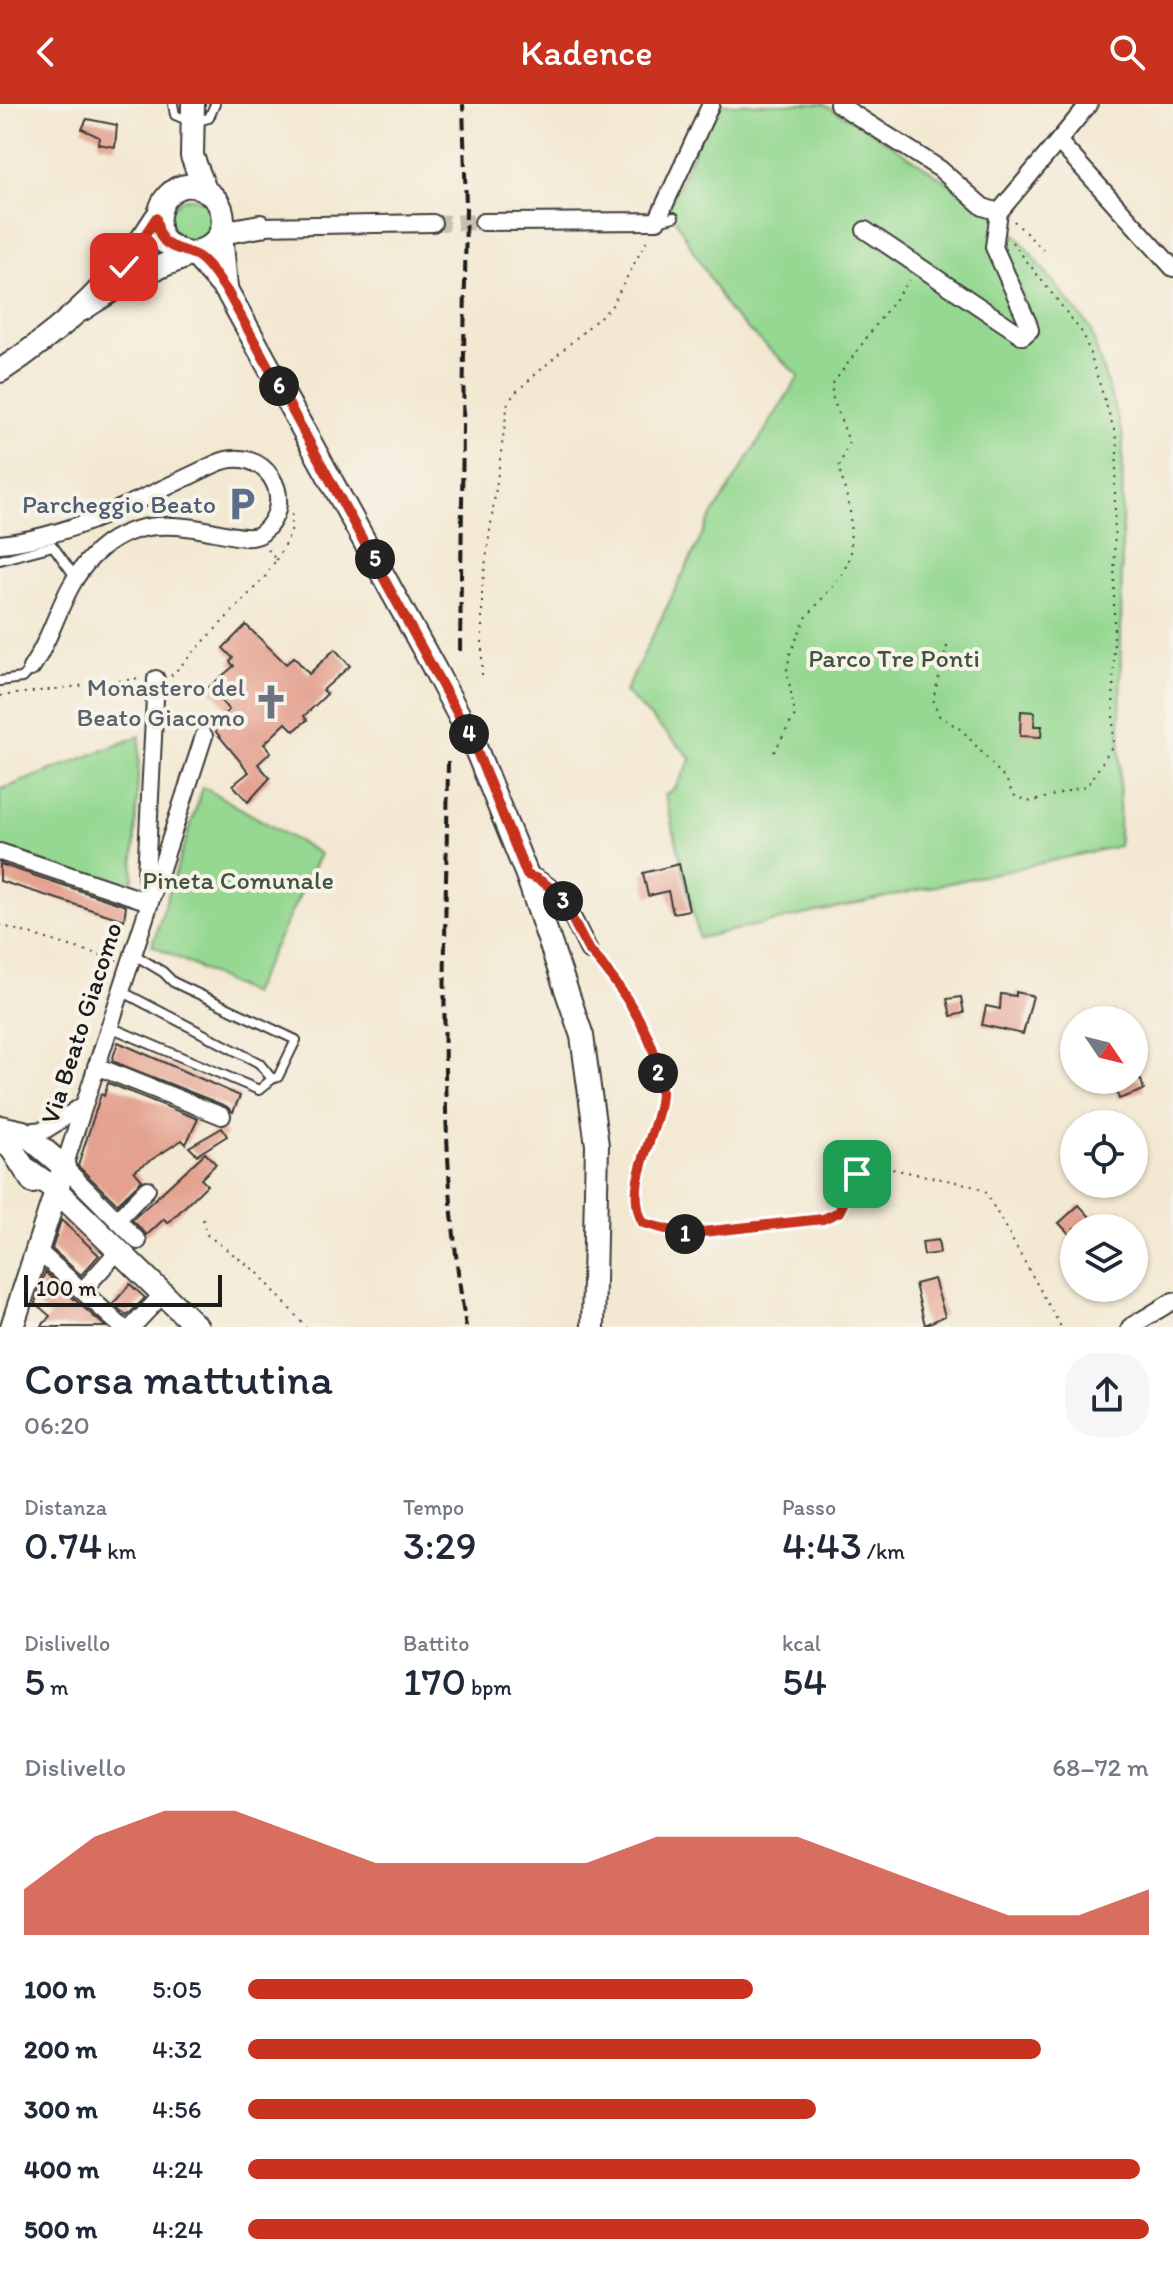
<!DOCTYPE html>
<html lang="it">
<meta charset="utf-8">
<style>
body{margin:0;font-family:Itim,sans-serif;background:#f6f6f7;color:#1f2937;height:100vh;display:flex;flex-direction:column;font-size:30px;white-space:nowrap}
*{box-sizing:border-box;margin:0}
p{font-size:26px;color:#747a83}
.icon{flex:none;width:44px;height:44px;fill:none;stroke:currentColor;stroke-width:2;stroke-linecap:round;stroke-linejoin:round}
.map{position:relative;height:1223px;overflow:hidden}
.panel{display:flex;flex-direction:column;background:#fff;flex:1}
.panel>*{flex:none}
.needle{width:52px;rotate:125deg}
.controls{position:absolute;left:1060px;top:902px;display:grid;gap:16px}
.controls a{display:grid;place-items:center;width:88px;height:88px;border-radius:50%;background:#fff;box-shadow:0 2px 6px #0004;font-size:40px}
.scale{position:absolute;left:24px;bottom:20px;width:198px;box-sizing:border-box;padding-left:8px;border:4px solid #1c1c1c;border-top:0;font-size:22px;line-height:28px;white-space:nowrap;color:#1c1c1c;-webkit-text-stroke:6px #f7f3e8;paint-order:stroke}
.pin{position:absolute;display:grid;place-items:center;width:68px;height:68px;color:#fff;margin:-34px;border-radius:16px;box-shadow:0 4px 12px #0006}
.km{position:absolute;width:40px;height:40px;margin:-20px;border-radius:50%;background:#222;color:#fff;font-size:22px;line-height:40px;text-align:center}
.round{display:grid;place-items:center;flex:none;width:84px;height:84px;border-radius:32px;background:#f6f6f7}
.headline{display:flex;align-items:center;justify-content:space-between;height:136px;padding:0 24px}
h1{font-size:44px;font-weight:600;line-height:60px}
.metrics{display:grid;grid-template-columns:repeat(3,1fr);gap:12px;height:136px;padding:8px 24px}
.metrics div{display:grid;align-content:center}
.metrics b{font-size:40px;font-weight:600}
.metrics small{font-size:22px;font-weight:400}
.metrics p{font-size:22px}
.chart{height:224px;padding:16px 24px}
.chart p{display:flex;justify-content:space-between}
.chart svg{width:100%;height:144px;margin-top:8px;fill:#c8321e;opacity:.7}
ul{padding:0 24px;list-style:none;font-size:26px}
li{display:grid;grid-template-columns:128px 96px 1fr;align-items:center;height:60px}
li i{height:20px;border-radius:10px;background:#c8321e}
header{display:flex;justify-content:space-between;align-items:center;height:104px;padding:0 24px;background:#c8321e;color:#fff;font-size:36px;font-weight:600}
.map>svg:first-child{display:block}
</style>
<header><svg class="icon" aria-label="back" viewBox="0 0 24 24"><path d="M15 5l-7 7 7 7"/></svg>Kadence<svg class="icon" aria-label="search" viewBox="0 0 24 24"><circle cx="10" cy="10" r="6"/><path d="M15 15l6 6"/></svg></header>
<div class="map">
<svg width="1173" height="1223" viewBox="0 0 1173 1223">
<rect width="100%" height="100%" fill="#f7f3e8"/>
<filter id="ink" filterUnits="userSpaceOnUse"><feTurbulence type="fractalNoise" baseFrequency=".0125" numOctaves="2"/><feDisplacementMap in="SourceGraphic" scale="16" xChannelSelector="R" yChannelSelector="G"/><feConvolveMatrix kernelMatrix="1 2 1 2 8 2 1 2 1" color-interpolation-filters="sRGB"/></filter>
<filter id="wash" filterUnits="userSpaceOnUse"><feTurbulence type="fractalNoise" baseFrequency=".006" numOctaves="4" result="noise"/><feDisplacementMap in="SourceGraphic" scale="32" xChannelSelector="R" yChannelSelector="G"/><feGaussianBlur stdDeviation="1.8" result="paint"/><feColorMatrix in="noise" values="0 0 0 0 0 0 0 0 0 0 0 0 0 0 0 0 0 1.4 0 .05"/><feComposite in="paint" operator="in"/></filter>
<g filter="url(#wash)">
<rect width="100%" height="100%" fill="#f3e8d2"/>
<g fill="#94d891" stroke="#587a56" stroke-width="2">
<polygon points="716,0 823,0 871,27 1005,117 1090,224 1123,332 1119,742 699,834 665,691 675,684 692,655 625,588 709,417 799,272 730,209 668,103"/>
<circle cx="191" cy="116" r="22"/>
<polygon points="140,632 133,774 128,785 0,745 0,686"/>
<polygon points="203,683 320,750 251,890 152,841"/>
</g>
<g id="blocks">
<g fill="#e4a18f">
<polygon points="87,15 117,21 115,43 98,40 99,33 82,25"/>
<polygon points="246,521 286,560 294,553 309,570 335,545 350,562 323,586 327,590 304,612 307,616 294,627 286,619 264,640 271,648 258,660 270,674 248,698 233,681 249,668 216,628 219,615 229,606 209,583 234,562 230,558 233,554 223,544"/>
<polygon points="1021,607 1035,608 1034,622 1042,622 1041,633 1020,632"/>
<polygon points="0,760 126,802 124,816 0,777"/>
<polygon points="679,760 689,806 673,809 668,787 648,792 643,769"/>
<polygon points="1016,888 1033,892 1023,930 982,921 986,902 1000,905 1001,890 1016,892"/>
<polygon points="961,893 964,909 951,912 947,895"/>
<polygon points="118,938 240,992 233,1008 226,1002 112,957"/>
<polygon points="1113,976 1141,976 1144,986 1119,995"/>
<polygon points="108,979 198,1015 186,1040 182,1036 134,1067 142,1076 117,1100 78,1062 101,990 104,992"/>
<polygon points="222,1024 227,1032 197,1051 189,1043"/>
<polygon points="205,1049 216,1060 201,1075 207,1081 168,1119 164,1115 147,1131 132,1116"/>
<polygon points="1079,1101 1100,1124 1074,1124 1074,1135 1059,1119"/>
<polygon points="61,1116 99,1151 81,1171 52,1145"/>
<polygon points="938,1136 940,1149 924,1151 922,1138"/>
<polygon points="45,1168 75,1196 106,1223 41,1223 50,1212 35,1199"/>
<polygon points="934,1175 945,1212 925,1221 915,1180"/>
<polygon points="130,1180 145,1194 127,1212 113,1200"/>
</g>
</g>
</g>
<g filter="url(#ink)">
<use href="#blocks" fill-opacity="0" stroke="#3c3b37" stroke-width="2"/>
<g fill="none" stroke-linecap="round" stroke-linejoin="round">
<polyline stroke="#c8bfae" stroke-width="16" stroke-dasharray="16 8" stroke-linecap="butt" points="433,119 483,118"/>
<g stroke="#3c3b37" stroke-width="12">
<g id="lane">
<polyline points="173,0 175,11 192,18 209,14 215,0"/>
<polyline points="657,117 674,113"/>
<polyline points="0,456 53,442 76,474"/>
<polyline points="0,577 22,574 31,564"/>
<polyline points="133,850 163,868 173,878 296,936 278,973 272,975"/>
<polyline points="110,923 259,986 272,975 259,959 121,887"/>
</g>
</g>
<g stroke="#3c3b37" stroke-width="20">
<g id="street">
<polyline points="838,0 940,65 983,103 999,108 1089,0"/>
<polyline points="1059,38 1173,164"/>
<polyline points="483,118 657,117 711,0"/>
<polyline points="260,122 433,119"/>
<polyline points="865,126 1023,232 1030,226 1028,219 994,143 999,108"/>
<path d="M0,440c76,-8 148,-49 215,-80 48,-23 86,35 47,69 -23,20 -106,-42 -170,24 -31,31 -37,77 -61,111"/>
<polyline points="0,748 149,798 146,771 156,575"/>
<path d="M527,771c35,10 46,45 62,76"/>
<polyline points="96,962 222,1012"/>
<polyline points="23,1028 45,1026 84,1001"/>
<polyline points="117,1116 147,1085"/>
<polyline points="138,1137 64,1063 204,632"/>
<polyline points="37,1146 122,1223"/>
<polyline points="82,1187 118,1147"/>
<polyline points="132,1223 163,1190"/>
<polyline points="1130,1223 1173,1197"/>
</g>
</g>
<g stroke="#3c3b37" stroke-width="26">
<g id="secondary">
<polyline points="193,0 192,52 205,86"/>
<polyline points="194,150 227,187 434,564"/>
<polyline points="226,183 221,129 260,122"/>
<path d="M81,206c19,-12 38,-25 58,-35 15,-7 66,-24 74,-31 14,-14 13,-37 -2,-49 -32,-28 -66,13 -47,47l23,12"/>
<path d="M0,267c63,-41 116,-89 156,-153"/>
<polyline points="473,638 527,771 582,932 597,1041 593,1223"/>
<polyline points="0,1023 23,1028 64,1063 12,1223"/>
<polyline points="0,1035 12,1045 33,1078"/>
<polyline points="28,1066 56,1086 197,1223"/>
</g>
</g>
<g stroke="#3c3b37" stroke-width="2" stroke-dasharray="2 6" stroke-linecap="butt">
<polyline points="1014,117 1043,146"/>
<polyline points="276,456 291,429 292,409"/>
<polyline points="947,542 933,595 938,611 963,627 1007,677 1013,691 1031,698 1088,681 1113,641 1115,378 1118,338 1084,231 1012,138"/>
<polyline points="482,571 482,484 508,298 517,287 611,203 649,132"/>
<polyline points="171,572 265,473 276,456 266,443"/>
<polyline points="0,592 142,574"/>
<polyline points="774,648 795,611 787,566 790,550 805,515 842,471 851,451 850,405 839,363 849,338 832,292 832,281 909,176"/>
<polyline points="0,821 117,856"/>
<path d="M601,858c27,35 59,83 60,128 0,45 -40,92 -18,133l41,11 139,-15 16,-7 18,-38 20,-8 94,19 14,6 76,136"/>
<polyline points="203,1115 206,1130 257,1168 306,1223"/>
</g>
<use href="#lane" stroke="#fff" stroke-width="8"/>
<use href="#street" stroke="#fff" stroke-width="16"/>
<use href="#secondary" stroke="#fff" stroke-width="22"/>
<g stroke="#1c1c1c" stroke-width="4" stroke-dasharray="12 6" stroke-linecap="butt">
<polyline points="460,547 466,103 463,0"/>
<path d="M448,657c-2,188 -13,379 18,566"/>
</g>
<g stroke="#3c3b37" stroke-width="26" stroke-linecap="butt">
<polyline id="secondary-bridge" points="434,564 473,638"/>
</g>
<use href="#secondary-bridge" stroke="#fff" stroke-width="22"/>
</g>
</g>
<g fill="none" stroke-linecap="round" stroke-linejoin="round" filter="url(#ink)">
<g stroke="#fff" stroke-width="16">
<path id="route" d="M124,163l32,-49c4,30 14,27 37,36 13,4 26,27 34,37l246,451 54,133c35,10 43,43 60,72 5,7 11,12 16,19 26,33 59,82 58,127 -2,42 -39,90 -18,130l41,11 139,-15 16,-7 18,-38"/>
</g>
<use href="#route" stroke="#c8321e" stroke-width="10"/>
</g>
<defs>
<g id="parking-bare" transform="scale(2.76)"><path d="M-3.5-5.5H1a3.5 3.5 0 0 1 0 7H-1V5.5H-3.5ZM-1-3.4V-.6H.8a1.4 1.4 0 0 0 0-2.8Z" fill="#5c6f8a" stroke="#f7f3e8" stroke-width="2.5" paint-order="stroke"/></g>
<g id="church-bare" transform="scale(2.76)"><path d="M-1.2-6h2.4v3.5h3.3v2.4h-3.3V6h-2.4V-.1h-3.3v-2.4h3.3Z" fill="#6b7280" stroke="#f7f3e8" stroke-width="2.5" paint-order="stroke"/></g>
</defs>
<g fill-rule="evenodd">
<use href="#parking-bare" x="242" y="400"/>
<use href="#church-bare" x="271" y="598"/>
</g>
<g text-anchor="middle" stroke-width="8" stroke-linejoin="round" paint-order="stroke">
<g font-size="26" fill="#4e5e75" stroke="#f7f3e8" text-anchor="end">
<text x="216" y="409">Parcheggio Beato</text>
</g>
<g font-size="26" fill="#40543f" stroke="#f7f3e8">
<text x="894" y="563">Parco Tre Ponti</text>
<text x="238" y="785">Pineta Comunale</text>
</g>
<g font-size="26" fill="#5b616d" stroke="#f7f3e8" text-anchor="end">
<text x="245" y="592">Monastero del<tspan x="245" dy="30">Beato Giacomo</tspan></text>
</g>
<g font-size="26" fill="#1c1c1c" stroke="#f7f3e8">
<text transform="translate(81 919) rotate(-72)" y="9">Via Beato Giacomo</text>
</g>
</g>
</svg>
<div class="controls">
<a><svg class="needle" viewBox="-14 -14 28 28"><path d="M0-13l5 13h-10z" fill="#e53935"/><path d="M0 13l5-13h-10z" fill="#747a83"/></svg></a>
<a><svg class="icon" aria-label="locate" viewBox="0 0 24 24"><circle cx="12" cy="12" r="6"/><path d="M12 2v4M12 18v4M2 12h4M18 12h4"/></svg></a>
<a><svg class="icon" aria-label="layers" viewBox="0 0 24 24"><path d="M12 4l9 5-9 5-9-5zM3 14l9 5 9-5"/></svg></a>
</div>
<div class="scale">100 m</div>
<div class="pin" style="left:857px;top:1070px;background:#1e9e55"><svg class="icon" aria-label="arrive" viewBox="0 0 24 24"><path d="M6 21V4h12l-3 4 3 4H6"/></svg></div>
<div class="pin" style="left:124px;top:163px;background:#d93025"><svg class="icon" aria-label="check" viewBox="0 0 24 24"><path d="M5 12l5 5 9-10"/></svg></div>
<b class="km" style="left:685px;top:1130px">1</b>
<b class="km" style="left:658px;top:969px">2</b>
<b class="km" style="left:563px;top:797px">3</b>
<b class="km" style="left:469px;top:630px">4</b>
<b class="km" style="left:375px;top:455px">5</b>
<b class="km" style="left:279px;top:282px">6</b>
</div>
<section class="panel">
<div class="headline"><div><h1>Corsa mattutina</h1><p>06:20</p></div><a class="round"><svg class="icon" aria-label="share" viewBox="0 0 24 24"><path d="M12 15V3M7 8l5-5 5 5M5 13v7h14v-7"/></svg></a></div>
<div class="metrics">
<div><p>Distanza</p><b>0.74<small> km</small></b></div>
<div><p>Tempo</p><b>3:29</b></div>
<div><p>Passo</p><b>4:43<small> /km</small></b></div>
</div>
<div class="metrics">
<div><p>Dislivello</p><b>5<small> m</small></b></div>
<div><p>Battito</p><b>170<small> bpm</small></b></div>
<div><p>kcal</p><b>54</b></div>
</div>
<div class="chart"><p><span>Dislivello</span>68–72 m</p>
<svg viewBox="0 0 160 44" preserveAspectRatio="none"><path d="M0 44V30L10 14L20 6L30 6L40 14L50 22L60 22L70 22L80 22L90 14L100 14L110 14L120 22L130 30L140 38L150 38L160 30V44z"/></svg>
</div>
<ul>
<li><b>100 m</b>5:05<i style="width:56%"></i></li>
<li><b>200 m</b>4:32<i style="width:88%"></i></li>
<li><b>300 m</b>4:56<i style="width:63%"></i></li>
<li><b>400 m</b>4:24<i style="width:99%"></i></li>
<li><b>500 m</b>4:24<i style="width:100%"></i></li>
</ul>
</section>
